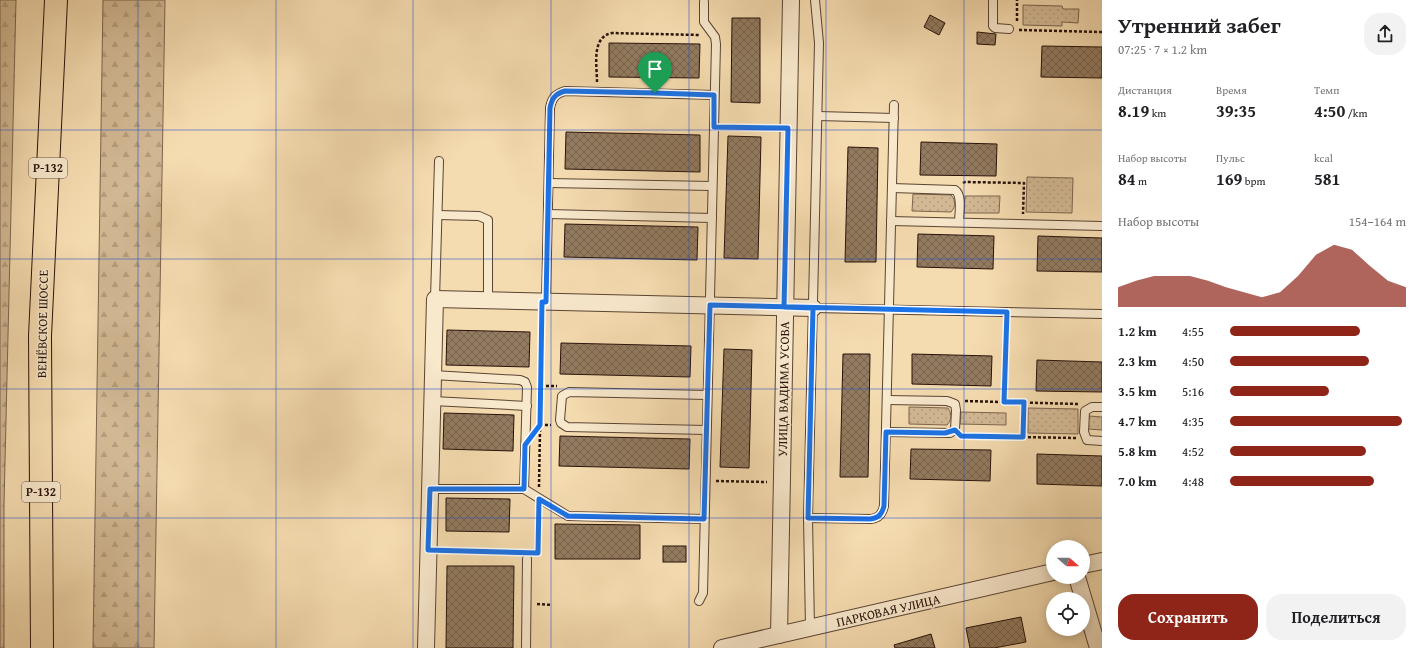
<!DOCTYPE html>
<html lang="ru">
<meta charset="utf-8">
<style>
body{margin:0;font-family:"Gentium Book Plus",serif;background:#f2f2f2;color:#202124;height:100vh;display:flex;flex-direction:column;font-size:15px;white-space:nowrap}
*{box-sizing:border-box;margin:0}
p{font-size:13px;color:#757577}
.icon{flex:none;width:22px;height:22px;fill:none;stroke:currentColor;stroke-width:2;stroke-linecap:round;stroke-linejoin:round}
.map{position:relative;flex:1;overflow:hidden}
.side{display:flex;flex-direction:column;background:#fff;width:320px}
.side>*{flex:none}
.needle{width:26px;rotate:110deg}
.tools{position:absolute;left:1046px;top:540px;display:grid;gap:8px}
.tools a{display:grid;place-items:center;width:44px;height:44px;border-radius:50%;background:#fff;box-shadow:0 2px 10px #0003;font-size:20px}
.pin{position:absolute;display:grid;place-items:center;width:34px;height:34px;color:#fff;margin:-41px -17px;border-radius:50% 50% 50% 0;rotate:-45deg;box-shadow:0 0 4px #0007}
.pin .icon{rotate:45deg}
.round{display:grid;place-items:center;flex:none;width:42px;height:42px;border-radius:16px;background:#f2f2f2}
.overview{display:flex;align-items:center;justify-content:space-between;height:68px;padding:0 16px}
h1{font-size:22px;font-weight:700;line-height:30px}
.metrics{display:grid;grid-template-columns:repeat(3,1fr);gap:6px;height:68px;padding:4px 16px}
.metrics div{display:grid;align-content:center}
.metrics b{font-size:17px;font-weight:700}
.metrics small{font-size:11px;font-weight:400}
.metrics p{font-size:11px}
.chart{height:112px;padding:8px 16px}
.chart p{display:flex;justify-content:space-between}
.chart svg{width:100%;height:72px;margin-top:4px;fill:#8f2418;opacity:.7}
.primary-button{display:flex;gap:8px;margin-top:auto;padding:8px 16px}
.primary-button a{flex:1;height:46px;border-radius:16px;background:#8f2418;color:#fff;font-size:16px;font-weight:700;line-height:46px;text-align:center}
.primary-button a+a{background:#f2f2f2;color:#202124}
ul{padding:0 16px;list-style:none;font-size:13px}
li{display:grid;grid-template-columns:64px 48px 1fr;align-items:center;height:30px}
li i{height:10px;border-radius:5px;background:#8f2418}
main{display:flex;flex:1;min-height:0}
.map>svg:first-child{display:block}
</style>
<main>
<div class="map">
<svg width="1102" height="648" viewBox="0 0 1102 648">
<defs>
<pattern id="forest-firs" width="22" height="20" patternUnits="userSpaceOnUse"><rect width="22" height="20" fill="#d2b994"/><path d="M5 1l3.5 6h-7zM16 11l3.5 6h-7z" fill="#b49e7e"/></pattern>
<pattern id="park-dots" width="8" height="8" patternUnits="userSpaceOnUse"><rect width="8" height="8" fill="#d2b994"/><path d="M2 2h.1M6 6h.1" fill="none" stroke="#b49e7e" stroke-width="1.8" stroke-linecap="round"/></pattern>
<pattern id="building-cross-hatch" width="8" height="8" patternUnits="userSpaceOnUse"><rect width="8" height="8" fill="#927b60"/><path d="M0 0l8 8M0 8l8-8" fill="none" stroke="#77634d"/></pattern>
</defs>
<rect width="100%" height="100%" fill="#f5dcb0"/>
<filter id="stains"><feTurbulence type="fractalNoise" baseFrequency=".005" numOctaves="4"/><feColorMatrix values="0 0 0 0 .2 0 0 0 0 .09 0 0 0 0 .02 0 0 0 .5 -.17"/></filter>
<radialGradient id="worn" r=".72"><stop offset=".6" stop-color="#630" stop-opacity="0"/><stop offset="1" stop-color="#630" stop-opacity=".3"/></radialGradient>
<g fill="url(#forest-firs)" stroke="#7c654e">
<polygon points="0,0 16,0 4,504 4,648 0,648"/>
<polygon points="103,0 165,0 154,648 93,648"/>
</g>
<g fill="url(#park-dots)" stroke="#7c654e">
<polygon points="1023,5 1062,6 1063,9 1079,9 1078,23 1062,22 1062,26 1023,25"/>
<polygon points="1027,177 1073,178 1072,213 1026,212"/>
<path d="M913,194l38,1c5,6 5,11 0,17l-39,-1z"/>
<polygon points="965,196 1000,196 999,213 964,213"/>
<path d="M909,407l39,1c4,6 4,11 -1,17l-38,-1z"/>
<polygon points="1028,408 1078,409 1078,434 1028,433"/>
<polygon points="961,412 1006,413 1006,425 960,424"/>
<polygon points="1089,416 1102,417 1102,430 1088,429"/>
</g>
<g fill="url(#building-cross-hatch)" stroke="#271109">
<polygon points="930,15 945,23 939,35 924,27"/>
<polygon points="732,18 760,18 760,103 731,102"/>
<polygon points="977,32 996,34 995,45 977,44"/>
<polygon points="609,43 700,44 699,78 609,77"/>
<polygon points="1042,46 1102,47 1102,78 1041,77"/>
<polygon points="566,132 700,135 700,172 565,169"/>
<polygon points="728,136 761,137 758,259 724,258"/>
<polygon points="921,142 997,144 996,176 920,175"/>
<polygon points="848,147 878,148 876,262 845,262"/>
<polygon points="565,224 698,227 697,260 564,257"/>
<polygon points="918,234 994,236 993,269 917,267"/>
<polygon points="1038,236 1102,238 1102,272 1037,271"/>
<polygon points="447,330 530,332 529,367 446,365"/>
<polygon points="561,343 691,346 690,377 560,374"/>
<polygon points="724,349 752,350 749,468 720,467"/>
<polygon points="843,354 870,354 868,477 840,477"/>
<polygon points="912,354 992,356 991,386 912,384"/>
<polygon points="1037,360 1102,362 1102,392 1036,391"/>
<polygon points="444,413 514,415 513,451 443,449"/>
<polygon points="560,436 690,439 689,469 559,466"/>
<polygon points="911,449 991,450 990,481 910,479"/>
<polygon points="1037,454 1102,456 1102,486 1037,484"/>
<polygon points="446,498 510,499 509,532 446,531"/>
<polygon points="555,524 640,525 640,559 555,559"/>
<rect x="663" y="546" width="23" height="16"/>
<polygon points="447,566 514,566 513,648 446,648"/>
<polygon points="1021,617 1026,642 994,648 970,648 966,628"/>
<polygon points="931,634 935,648 895,648 894,645"/>
</g>
<g fill="none" stroke-linecap="round" stroke-linejoin="round">
<g stroke="#5a4433" stroke-width="10">
<g id="service">
<polyline points="993,0 993,26 995,28 1009,29"/>
<polyline points="818,116 894,118"/>
<polyline points="549,183 712,186"/>
<path d="M892,188l63,2c8,6 4,23 4,32"/>
<polyline points="548,214 712,218"/>
<polyline points="438,215 479,216 488,220 488,300"/>
<polyline points="891,221 1102,226"/>
<polyline points="435,299 439,161"/>
<path d="M546,302l4,-194c2,-10 5,-14 15,-17l149,4"/>
<polyline points="813,308 1102,314"/>
<polyline points="433,375 520,380 525,382 527,387 524,489"/>
<polyline points="433,401 527,406"/>
<polyline points="1102,407 1092,407 1085,411 1084,432 1087,440 1102,441"/>
<polyline points="706,430 567,427 561,423 560,420 562,396 569,392 707,395"/>
<polyline points="886,432 950,433 955,430 956,410 955,404 947,401 887,400"/>
<polyline points="430,489 524,489 568,516 704,519"/>
<path d="M808,518l63,1c8,-1 11,-5 13,-13l10,-401"/>
<polyline points="699,601 703,593 716,44 715,37 704,22 704,2"/>
<polyline points="810,628 808,518 819,43 815,0"/>
<polyline points="526,648 527,559"/>
</g>
</g>
<g stroke="#5a4433" stroke-width="18">
<g id="minor">
<polyline points="1083,565 1102,561"/>
<polyline points="1077,577 1098,648"/>
<polyline points="779,635 791,0"/>
<polyline points="426,648 435,299 813,308"/>
<polyline points="722,648 1053,572"/>
</g>
</g>
<g stroke="#271109" stroke-width="24">
<polyline id="primary" points="42,648 40,336 56,0"/>
</g>
<g stroke="#271109" stroke-width="2.5" stroke-dasharray="3 2" stroke-linecap="butt">
<polyline points="1017,21 1017,0"/>
<polyline points="1019,30 1102,32"/>
<path d="M597,82c0,-17 -6,-45 15,-49l88,2"/>
<polyline points="724,127 775,128"/>
<polyline points="963,183 965,182 1024,183 1023,214"/>
<polyline points="541,386 557,386"/>
<polyline points="965,401 1078,404"/>
<polyline points="1005,402 1006,323"/>
<polyline points="540,425 551,425"/>
<polyline points="963,436 1076,438"/>
<polyline points="1023,437 1024,403"/>
<polyline points="716,481 767,482"/>
<polyline points="539,487 542,316"/>
<polyline points="443,551 520,552"/>
<polyline points="538,557 539,510"/>
<polyline points="537,604 552,605"/>
</g>
<use href="#service" stroke="#f8e8cc" stroke-width="8"/>
<use href="#minor" stroke="#f8e8cc" stroke-width="16"/>
<use href="#primary" stroke="#f5dcb0" stroke-width="22"/>
</g>
<g fill="none" stroke-linecap="round" stroke-linejoin="round">
<g stroke="#fff" stroke-width="8">
<path id="route" d="M655,93l-90,-2c-10,3 -13,7 -15,17l-4,194h-4l-2,123 -15,20 -1,44h-94l-2,61 110,3 1,-54 29,17 136,3 6,-214c99,3 198,5 297,7l-3,90h20l-1,35 -62,-1 -6,-6 -10,3 -59,-1 -2,74c-2,8 -5,12 -14,13l-62,-1 5,-210 -29,-1 4,-179 -74,-1v-32l-59,-2"/>
</g>
<use href="#route" stroke="#1a73e8" stroke-width="5"/>
</g>
<path fill="none" stroke="#1d4ed8" stroke-width="1" stroke-opacity="0.55" d="M138,0v648M276,0v648M413,0v648M551,0v648M689,0v648M826,0v648M964,0v648M0,130h1102M0,259h1102M0,389h1102M0,518h1102"/>
<g text-anchor="middle" stroke-width="3" stroke-linejoin="round" paint-order="stroke">
<g fill="#f8e8cc" stroke="#665244" stroke-width="1">
<rect x="29" y="158" width="38" height="20" rx="3"/>
<rect x="22" y="482" width="38" height="20" rx="3"/>
</g>
<g font-size="12" font-weight="bold" fill="#271109">
<text x="48" y="172">Р-132</text>
<text x="41" y="496">Р-132</text>
</g>
<g font-size="13" fill="#271109" stroke="#f8e8cc">
<text transform="translate(42 324) rotate(-89)" y="5">ВЕНЁВСКОЕ ШОССЕ</text>
<text transform="translate(783 389) rotate(-89)" y="5">УЛИЦА ВАДИМА УСОВА</text>
<text transform="translate(888 610) rotate(-13)" y="5">ПАРКОВАЯ УЛИЦА</text>
</g>
</g>
<rect width="100%" height="100%" filter="url(#stains)"/>
<rect width="100%" height="100%" fill="url(#worn)"/>
</svg>
<div class="tools">
<a><svg class="needle" viewBox="-14 -14 28 28"><path d="M0-13l5 13h-10z" fill="#e53935"/><path d="M0 13l5-13h-10z" fill="#757577"/></svg></a>
<a><svg class="icon" aria-label="locate" viewBox="0 0 24 24"><circle cx="12" cy="12" r="6"/><path d="M12 2v4M12 18v4M2 12h4M18 12h4"/></svg></a>
</div>
<div class="pin" style="left:655px;top:93px;background:#1e9e55"><svg class="icon" aria-label="arrive" viewBox="0 0 24 24"><path d="M6 21V4h12l-3 4 3 4H6"/></svg></div>
</div>
<section class="side">
<div class="overview"><div><h1>Утренний забег</h1><p>07:25 · 7 × 1.2 km</p></div><a class="round"><svg class="icon" aria-label="share" viewBox="0 0 24 24"><path d="M12 15V3M7 8l5-5 5 5M5 13v7h14v-7"/></svg></a></div>
<div class="metrics">
<div><p>Дистанция</p><b>8.19<small> km</small></b></div>
<div><p>Время</p><b>39:35</b></div>
<div><p>Темп</p><b>4:50<small> /km</small></b></div>
</div>
<div class="metrics">
<div><p>Набор высоты</p><b>84<small> m</small></b></div>
<div><p>Пульс</p><b>169<small> bpm</small></b></div>
<div><p>kcal</p><b>581</b></div>
</div>
<div class="chart"><p><span>Набор высоты</span>154–164 m</p>
<svg viewBox="0 0 160 44" preserveAspectRatio="none"><path d="M0 44V32L10 28L20 25L30 25L40 25L50 28L60 32L70 35L80 38L90 35L100 25L110 12L120 6L130 9L140 19L150 28L160 32V44z"/></svg>
</div>
<ul>
<li><b>1.2 km</b>4:55<i style="width:74%"></i></li>
<li><b>2.3 km</b>4:50<i style="width:79%"></i></li>
<li><b>3.5 km</b>5:16<i style="width:56%"></i></li>
<li><b>4.7 km</b>4:35<i style="width:98%"></i></li>
<li><b>5.8 km</b>4:52<i style="width:77%"></i></li>
<li><b>7.0 km</b>4:48<i style="width:82%"></i></li>
</ul>
<div class="primary-button"><a>Сохранить</a><a>Поделиться</a></div>
</section>
</main>
